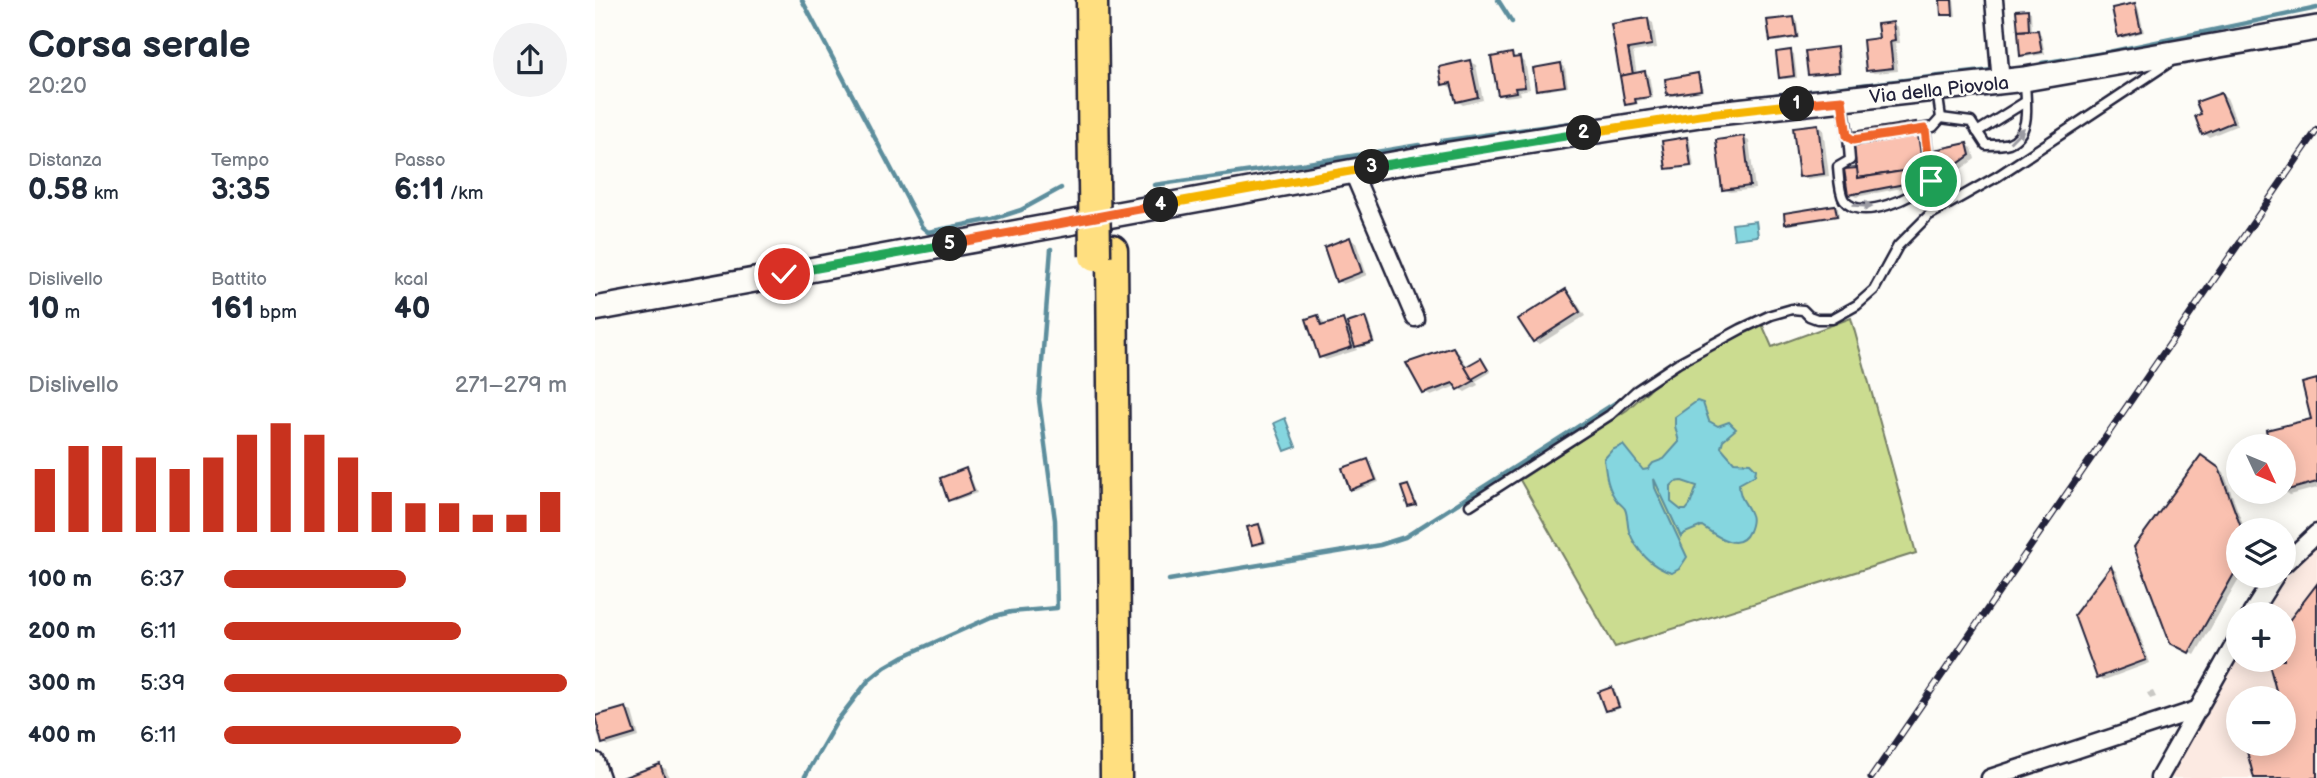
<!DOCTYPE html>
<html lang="it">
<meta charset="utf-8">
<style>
body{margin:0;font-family:"Balsamiq Sans",sans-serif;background:#f2f2f3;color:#1f2937;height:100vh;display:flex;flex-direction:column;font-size:26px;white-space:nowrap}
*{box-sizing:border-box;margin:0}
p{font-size:23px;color:#747a83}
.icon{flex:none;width:38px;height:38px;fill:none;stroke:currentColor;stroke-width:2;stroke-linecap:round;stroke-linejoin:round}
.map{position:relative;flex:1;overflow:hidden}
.panel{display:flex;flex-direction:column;background:#fff;width:595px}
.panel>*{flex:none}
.needle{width:46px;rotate:134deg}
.buttons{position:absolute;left:1631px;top:434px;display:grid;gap:14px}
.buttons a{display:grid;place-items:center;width:70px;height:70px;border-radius:50%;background:#fff;box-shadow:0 4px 18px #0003;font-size:35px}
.pin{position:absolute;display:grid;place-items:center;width:60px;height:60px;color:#fff;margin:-30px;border:4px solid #fff;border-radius:50%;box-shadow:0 2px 7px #0007}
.km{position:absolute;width:35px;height:35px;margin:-18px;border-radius:50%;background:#222;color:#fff;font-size:19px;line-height:35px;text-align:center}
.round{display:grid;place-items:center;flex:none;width:74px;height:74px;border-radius:37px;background:#f2f2f3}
.head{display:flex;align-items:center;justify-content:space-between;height:119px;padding:0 28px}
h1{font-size:38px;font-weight:700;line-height:52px}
.metrics{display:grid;grid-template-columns:repeat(3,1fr);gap:10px;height:119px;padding:7px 28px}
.metrics div{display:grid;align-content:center}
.metrics b{font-size:30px;font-weight:700}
.metrics small{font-size:19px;font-weight:400}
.metrics p{font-size:19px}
.chart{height:196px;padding:14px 28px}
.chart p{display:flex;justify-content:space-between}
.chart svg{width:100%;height:126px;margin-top:7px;stroke:#c8321e;stroke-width:6}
ul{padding:0 28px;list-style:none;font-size:23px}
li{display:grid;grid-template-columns:112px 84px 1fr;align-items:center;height:52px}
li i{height:18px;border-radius:9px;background:#c8321e}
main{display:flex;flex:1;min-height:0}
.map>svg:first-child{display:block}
</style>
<main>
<section class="panel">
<div class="head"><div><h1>Corsa serale</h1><p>20:20</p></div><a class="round"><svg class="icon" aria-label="share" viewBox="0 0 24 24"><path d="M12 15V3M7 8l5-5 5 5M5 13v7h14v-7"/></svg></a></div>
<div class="metrics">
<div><p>Distanza</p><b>0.58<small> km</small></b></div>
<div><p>Tempo</p><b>3:35</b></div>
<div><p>Passo</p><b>6:11<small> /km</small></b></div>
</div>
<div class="metrics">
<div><p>Dislivello</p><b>10<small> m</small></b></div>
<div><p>Battito</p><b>161<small> bpm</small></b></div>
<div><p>kcal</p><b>40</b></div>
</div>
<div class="chart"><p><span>Dislivello</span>271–279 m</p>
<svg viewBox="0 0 160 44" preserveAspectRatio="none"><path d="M5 44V22M15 44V14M25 44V14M35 44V18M45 44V22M55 44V18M65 44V10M75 44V6M85 44V10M95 44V18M105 44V30M115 44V34M125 44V34M135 44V38M145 44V38M155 44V30"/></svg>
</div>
<ul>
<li><b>100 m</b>6:37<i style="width:53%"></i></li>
<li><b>200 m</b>6:11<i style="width:69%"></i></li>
<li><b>300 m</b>5:39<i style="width:100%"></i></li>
<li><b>400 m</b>6:11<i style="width:69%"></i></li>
</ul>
</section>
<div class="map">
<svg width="1722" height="778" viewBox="0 0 1722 778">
<rect width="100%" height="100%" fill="#fdfcf7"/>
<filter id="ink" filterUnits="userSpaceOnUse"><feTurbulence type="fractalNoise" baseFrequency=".0143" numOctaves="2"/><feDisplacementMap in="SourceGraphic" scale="14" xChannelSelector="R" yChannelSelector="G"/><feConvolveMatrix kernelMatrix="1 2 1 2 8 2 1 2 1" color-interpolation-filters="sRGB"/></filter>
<g filter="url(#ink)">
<path fill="#fceae2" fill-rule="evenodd" d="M1722,546v232h-147l68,-121v3h46v-46h-20l23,-38zM1643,698h46v46h-46z"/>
<polygon fill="#cbdc90" stroke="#767f66" stroke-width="2" points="1256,318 1321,553 1020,647 925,480 1032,410 1056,388 1089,364 1167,324 1177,347"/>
<g fill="#85d6df" stroke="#5d8e9d" stroke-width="2" fill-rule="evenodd">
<polygon points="1161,221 1163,236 1139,239 1137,224"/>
<path d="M1102,401l6,2 6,18 9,5 11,-4 7,7 -13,11 -2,7 13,15 16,1 6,6 -1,6 -16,9c0,16 8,19 12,31 2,5 0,11 -2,16 -10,23 -34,4 -47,-5l-17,7 -4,4 -27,-58 1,9 32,69 -8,12 -7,4c-20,-5 -36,-23 -43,-42 -2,-7 -1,-15 -4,-22 -1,-2 -7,-7 -8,-8 -10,-13 -11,-27 -13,-42l8,-9 11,-5 20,25 5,-1 5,-6 11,-4 15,-17 -4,-16v-9zM1087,481l15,5 -7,19 -4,5h-5l-10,-8v-16l4,-4z"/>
<polygon points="690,418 701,447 690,451 679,423"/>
</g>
<g fill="#0003">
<polygon points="1347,0 1359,0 1361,16 1348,14"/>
<polygon points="1540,5 1543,7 1549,32 1528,38 1525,36"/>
<polygon points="1432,10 1436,12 1437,32 1446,34 1450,54 1430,57 1427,55 1423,11"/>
<polygon points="1199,19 1202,21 1204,38 1180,42 1176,39"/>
<polygon points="1053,20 1058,23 1062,48 1038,52 1042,75 1050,73 1054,75 1058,98 1042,101 1043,104 1035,106 1032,104 1018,26"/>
<polygon points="1297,24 1303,27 1305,43 1300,43 1303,71 1279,73 1273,70 1286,40"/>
<polygon points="1241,49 1245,51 1247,73 1218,76 1214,74"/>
<polygon points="1195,52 1199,54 1202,78 1190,79 1186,77"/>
<polygon points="917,55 930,62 935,89 925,91 926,95 910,97 905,94"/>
<polygon points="875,62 881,65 888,100 868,105 862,101 859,86 855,87 849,84"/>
<polygon points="966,65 970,67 973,87 947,91 943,89"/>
<polygon points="1103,75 1106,77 1108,91 1078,96 1074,94"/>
<polygon points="1626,94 1632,98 1643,125 1614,137 1608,133"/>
<polygon points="1321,124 1328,165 1343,162 1371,144 1377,148 1380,159 1352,179 1261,197 1255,194 1264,170"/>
<polygon points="1223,126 1228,129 1234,176 1212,179 1206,176"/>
<polygon points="1148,138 1154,141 1160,189 1135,192 1129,189"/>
<polygon points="1092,139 1095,141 1099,167 1076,170 1072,168"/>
<polygon points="1240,206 1243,208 1244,217 1195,225 1192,223"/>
<polygon points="755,239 761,243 772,275 748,284 743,281"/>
<polygon points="971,291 977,295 990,316 945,344 939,341"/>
<polygon points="723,317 728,321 730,327 747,321 754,324 770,319 773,321 780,343 765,348 760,345 762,350 731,360 725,357"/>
<polygon points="858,349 864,353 873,367 886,360 896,372 881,381 883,385 870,392 861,386 836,396 830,393"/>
<polygon points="1722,381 1722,488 1695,495 1689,491 1689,446 1677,446 1673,431 1718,420"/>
<polygon points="1612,460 1629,473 1650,530 1643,530 1643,576 1646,576 1600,655 1576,641"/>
<polygon points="773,461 776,463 784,482 760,491 757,489"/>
<polygon points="371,470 374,472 382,493 358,501 355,499"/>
<polygon points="664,526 667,528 672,543 662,546 658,544"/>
<polygon points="1516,568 1521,571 1555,663 1509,680 1504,677"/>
<polygon points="1722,586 1722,778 1661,778 1652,744 1689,744 1689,698 1685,698 1674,660 1689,660 1689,630"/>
<polygon points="1017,689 1020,691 1026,708 1015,712 1012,710"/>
<polygon points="1558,691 1561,697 1555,699 1552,693"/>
<polygon points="31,709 37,712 44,737 14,746 8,743"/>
<polygon points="65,766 71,769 74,778 32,778"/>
</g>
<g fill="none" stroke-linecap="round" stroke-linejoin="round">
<g stroke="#5d8e9d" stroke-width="4.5">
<polyline points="207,0 327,227 333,232 398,219 426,210 466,188"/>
<polyline points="903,0 917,22"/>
<polyline points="1447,63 1509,53 1722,8"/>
<polyline points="1128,101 1397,70"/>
<polyline points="846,141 1005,119"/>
<polyline points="559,185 707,164 824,145"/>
<polyline points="574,580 785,545 810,537 1028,398"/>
<polyline points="209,778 242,721 273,681 290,667 309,656 396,617 416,612 462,608 460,520 444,400 456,249"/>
</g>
</g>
<g fill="#fac1b0" stroke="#22223b" stroke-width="2">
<polygon points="1345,0 1357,0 1358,15 1346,15"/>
<polygon points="1540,3 1546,31 1523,37 1517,8"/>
<polygon points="1433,9 1434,30 1423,31 1421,10"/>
<polygon points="1199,17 1202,37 1175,41 1172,20"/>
<polygon points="1053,18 1057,45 1033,49 1038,74 1025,76 1016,24"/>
<polygon points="1298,22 1300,40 1295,41 1298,68 1271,71 1268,40 1284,38 1282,24"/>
<polygon points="1443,30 1447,52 1425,56 1423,31"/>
<polygon points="1242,47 1244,72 1213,75 1210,51"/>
<polygon points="1196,50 1199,76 1184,78 1181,52"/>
<polygon points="917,53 918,58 925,57 930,87 920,88 921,92 903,95 896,57"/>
<polygon points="875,60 883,97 861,102 856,83 847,85 844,67"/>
<polygon points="966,63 970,86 941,90 938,68"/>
<polygon points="1050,71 1055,97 1040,99 1041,103 1030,105 1025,76"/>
<polygon points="1103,73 1106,90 1072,95 1070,79"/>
<polygon points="1626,93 1638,122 1607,135 1600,116 1606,114 1601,102"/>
<polygon points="1321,122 1328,168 1263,178 1256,132"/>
<polygon points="1223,124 1229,174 1204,177 1198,127"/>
<polygon points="1149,136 1155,186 1127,190 1121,140"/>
<polygon points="1092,137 1096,166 1071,169 1067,141"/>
<polygon points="1372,143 1375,155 1345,177 1253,195 1249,169 1262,168 1263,178 1328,168 1327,163 1341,161 1339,150"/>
<polygon points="1240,205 1242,216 1190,224 1189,213"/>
<polygon points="755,237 767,272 741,282 729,247"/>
<polygon points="971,289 985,312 938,342 923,319"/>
<polygon points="723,315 726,326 748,319 757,347 724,358 711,319"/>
<polygon points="770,317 778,342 760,347 752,323"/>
<polygon points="858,347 879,381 863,390 858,383 828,394 811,363"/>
<polygon points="886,358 893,370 877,379 870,367"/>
<polygon points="1722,379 1722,482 1689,491 1689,446 1675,446 1671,430 1716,419 1707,383"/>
<polygon points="1606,455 1624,468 1647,530 1643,530 1643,567 1594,653 1575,643 1539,547"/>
<polygon points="773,459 781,480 755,490 747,468"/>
<polygon points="371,468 379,491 353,501 345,478"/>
<polygon points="813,485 821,505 813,507 806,487"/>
<polygon points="664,524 669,542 657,545 652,527"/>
<polygon points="1516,566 1551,660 1502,678 1479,615"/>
<polygon points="1722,584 1722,778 1659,778 1650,744 1689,744 1689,698 1683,698 1673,660 1689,660 1689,627"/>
<polygon points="1017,687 1024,707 1010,711 1003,692"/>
<polygon points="31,707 40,734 7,744 0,716"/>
<polygon points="65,764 70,778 27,778"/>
</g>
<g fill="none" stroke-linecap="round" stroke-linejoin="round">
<g stroke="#22223b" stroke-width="13">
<g id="lane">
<polyline points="1248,103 1253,136 1258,140 1338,127 1346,118 1342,90"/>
<path d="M1346,118l30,4 15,23c7,0 17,0 23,-2 24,-10 16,-42 16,-63"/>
<polyline points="1382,132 1430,102"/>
<path d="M1253,136l2,24 -12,7c1,10 1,25 6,33 17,23 71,-4 87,-18l-6,-53"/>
<polyline points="875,505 1015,415 1041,391 1083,363 1146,329 1176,315 1197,309 1208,310 1214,316 1222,319 1237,319 1262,305 1279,290 1303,246 1334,215 1403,176 1575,62"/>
</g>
</g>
<g stroke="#22223b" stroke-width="21">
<g id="street">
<polyline points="1399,0 1406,83"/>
<polyline points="757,170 820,318"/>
<polyline points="1689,564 1722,533"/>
<polyline points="1656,614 1680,576"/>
<polyline points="0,761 6,778"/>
<polyline points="1395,778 1604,709"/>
<polyline points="1564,778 1643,638"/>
</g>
</g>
<g stroke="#22223b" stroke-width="28">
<polyline id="secondary" points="0,309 842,156 1105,115 1430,79 1722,28"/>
</g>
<g stroke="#22223b" stroke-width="35">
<g id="highway">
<polyline points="497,0 499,179"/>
<polyline points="517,250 521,778"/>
</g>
</g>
<use href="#lane" stroke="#fdfcf7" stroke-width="8"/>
<use href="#street" stroke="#fdfcf7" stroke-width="16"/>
<use href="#secondary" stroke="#fdfcf7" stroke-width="23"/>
<use href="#highway" stroke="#ffdf80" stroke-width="30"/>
<g stroke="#22223b" stroke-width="7">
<polyline id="rail" points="1276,778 1722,130"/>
</g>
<use href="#rail" stroke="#fdfcf7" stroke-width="4.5" stroke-dasharray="13" stroke-linecap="butt"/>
<g stroke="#22223b" stroke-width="35" stroke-linecap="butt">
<polyline id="highway-bridge" points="499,179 500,256"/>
</g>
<use href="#highway-bridge" stroke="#ffdf80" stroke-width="30"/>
</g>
<defs><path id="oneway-solid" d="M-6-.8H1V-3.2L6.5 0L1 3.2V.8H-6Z" transform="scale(1.75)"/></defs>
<g fill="#9a9aa2">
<use href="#oneway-solid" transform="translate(1422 135) rotate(-45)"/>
<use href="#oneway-solid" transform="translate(1268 206) rotate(4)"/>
</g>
</g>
<g fill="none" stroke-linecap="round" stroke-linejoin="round" filter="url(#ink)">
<g stroke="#fff" stroke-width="14">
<polyline id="split-1" points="1202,104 1247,100 1252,136 1258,140 1330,129 1336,181"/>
</g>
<g stroke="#fff" stroke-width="14">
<polyline id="split-2" points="989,133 1105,115 1202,104"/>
</g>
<g stroke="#fff" stroke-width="14">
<polyline id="split-3" points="777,167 989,133"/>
</g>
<g stroke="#fff" stroke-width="14">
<polyline id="split-4" points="566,205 777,167"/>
</g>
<g stroke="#fff" stroke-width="14">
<polyline id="split-5" points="355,244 566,205"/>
</g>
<g stroke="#fff" stroke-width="14">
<polyline id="split-6" points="189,274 355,244"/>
</g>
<use href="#split-1" stroke="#f0652b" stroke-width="9"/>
<use href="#split-2" stroke="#f5b400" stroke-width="9"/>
<use href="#split-3" stroke="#22a559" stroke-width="9"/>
<use href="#split-4" stroke="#f5b400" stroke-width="9"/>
<use href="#split-5" stroke="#f0652b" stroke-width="9"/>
<use href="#split-6" stroke="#22a559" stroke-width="9"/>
</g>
<g text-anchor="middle" stroke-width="5" stroke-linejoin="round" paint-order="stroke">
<g font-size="19" fill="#22223b" stroke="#fdfcf7">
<text transform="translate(1344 89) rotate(-6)" y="7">Via della Piovola</text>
</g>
</g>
</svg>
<div class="buttons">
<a><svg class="needle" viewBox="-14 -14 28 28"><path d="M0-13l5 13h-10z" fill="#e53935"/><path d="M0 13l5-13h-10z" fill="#747a83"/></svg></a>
<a><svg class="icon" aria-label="layers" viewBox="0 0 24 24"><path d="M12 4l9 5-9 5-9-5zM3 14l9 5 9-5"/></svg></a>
<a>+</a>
<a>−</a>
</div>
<div class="pin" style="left:1336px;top:181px;background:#1e9e55"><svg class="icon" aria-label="arrive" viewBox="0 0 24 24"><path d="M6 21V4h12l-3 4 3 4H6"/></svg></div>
<div class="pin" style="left:189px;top:274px;background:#d93025"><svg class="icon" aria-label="check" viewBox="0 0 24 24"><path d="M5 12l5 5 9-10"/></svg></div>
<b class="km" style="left:1202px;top:104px">1</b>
<b class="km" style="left:989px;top:133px">2</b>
<b class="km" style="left:777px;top:167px">3</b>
<b class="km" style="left:566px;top:205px">4</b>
<b class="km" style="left:355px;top:244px">5</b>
</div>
</main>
